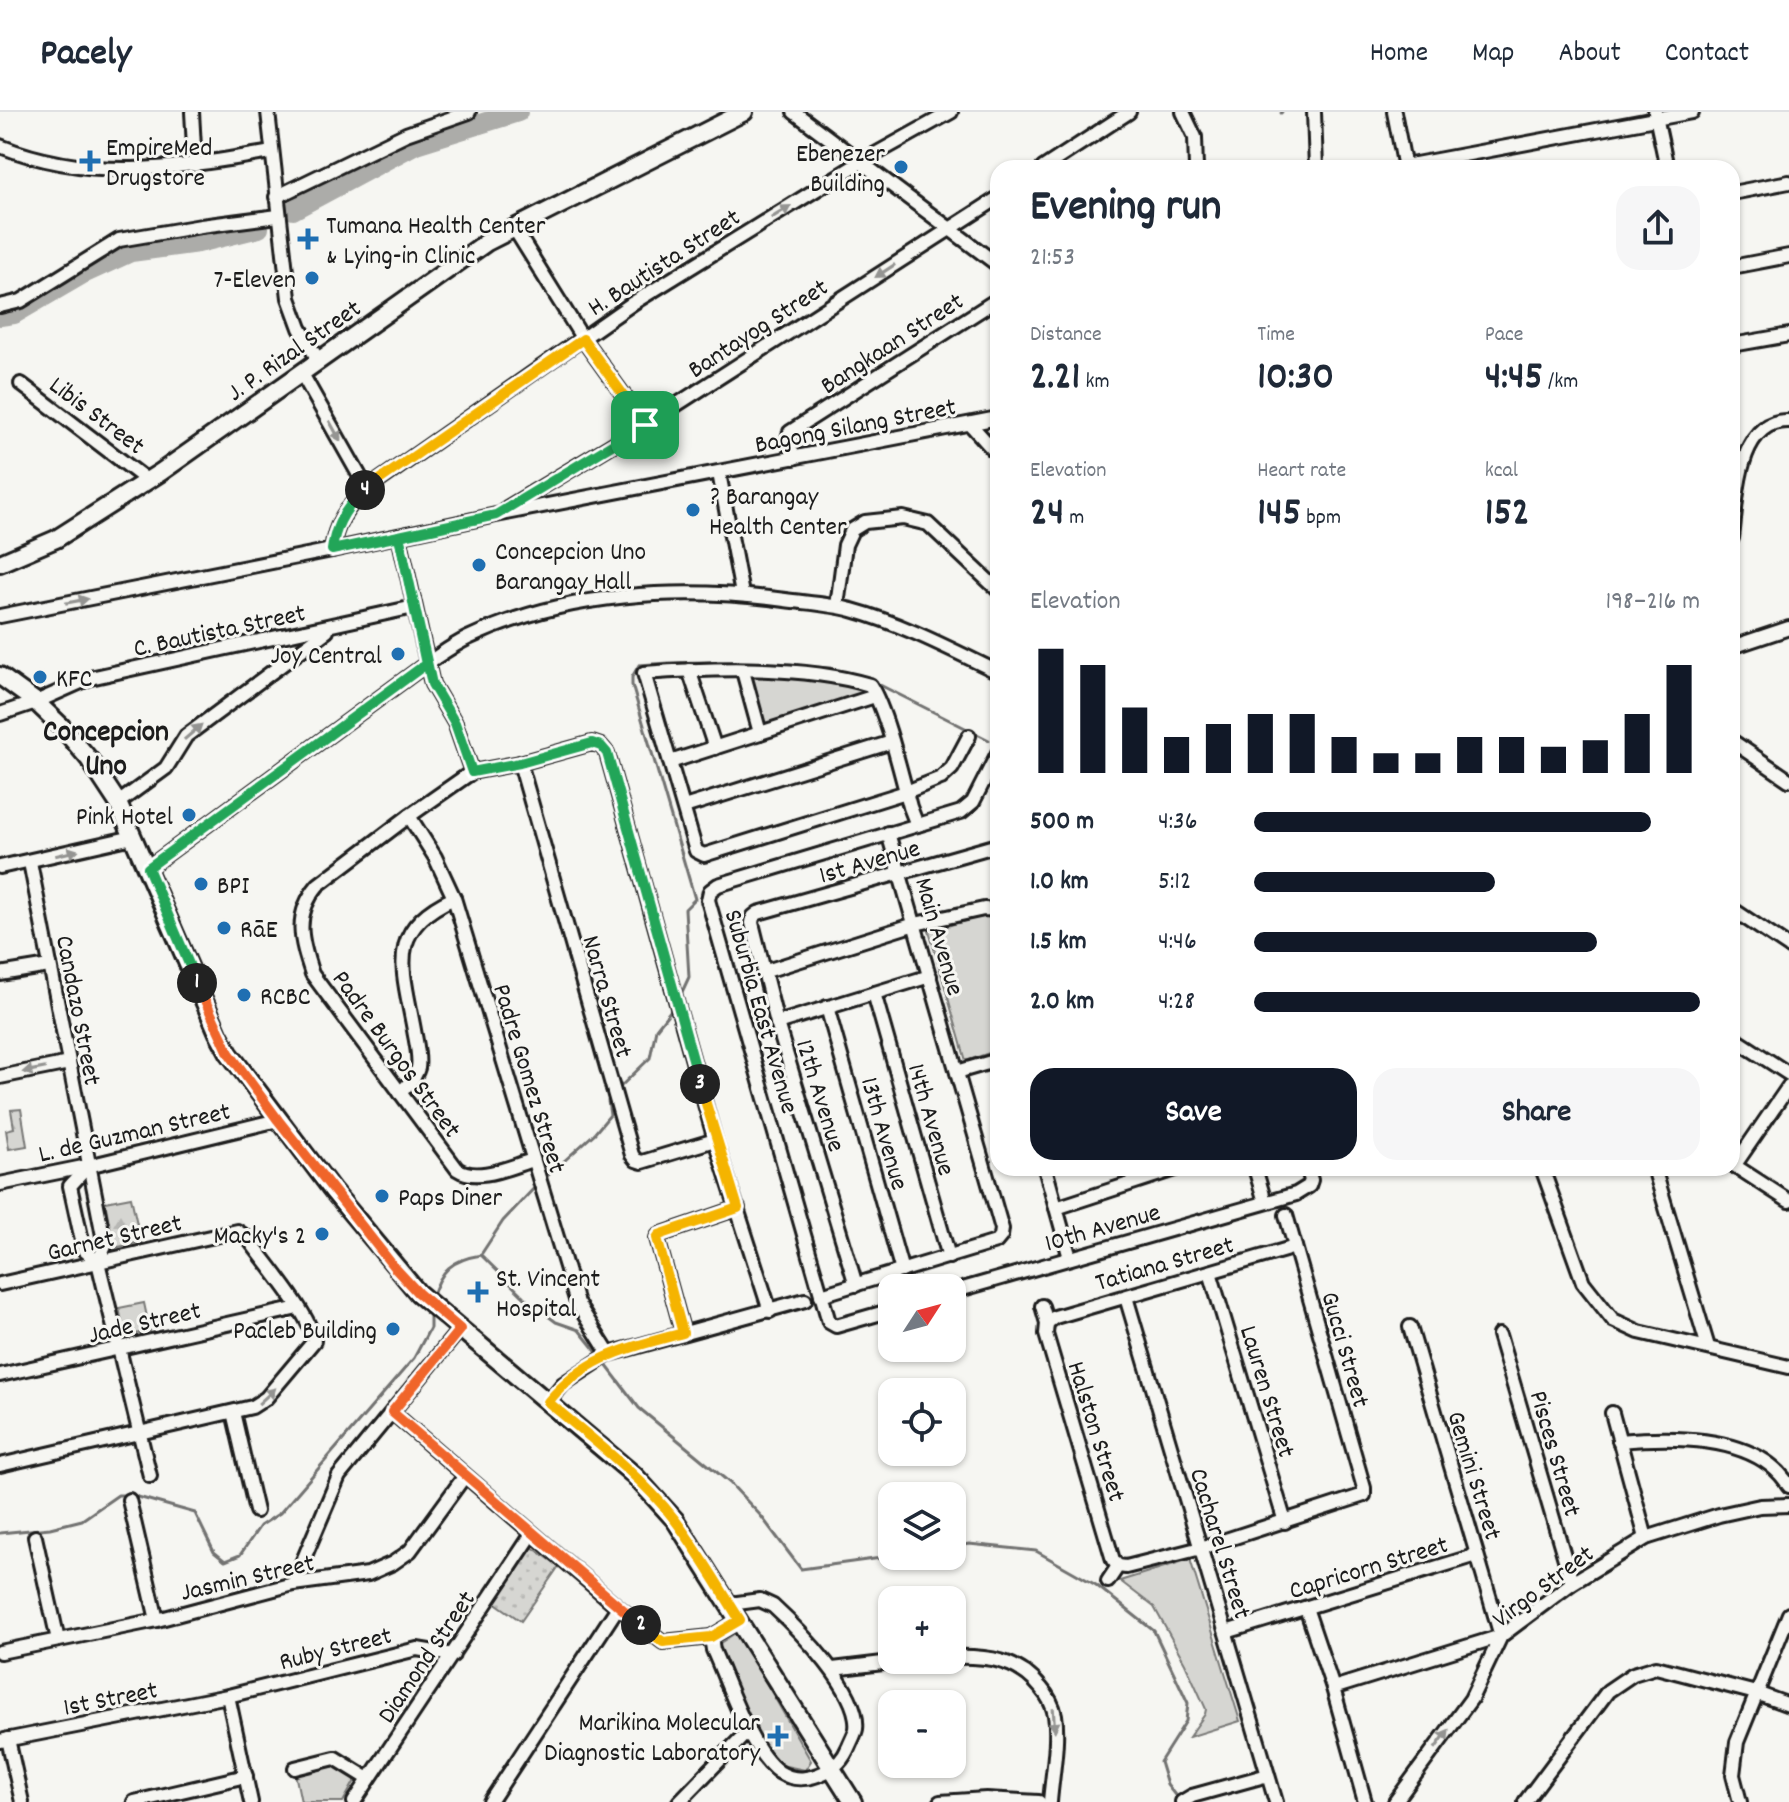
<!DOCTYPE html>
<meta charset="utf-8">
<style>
body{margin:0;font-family:Dekko,sans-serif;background:#f6f6f7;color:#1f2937;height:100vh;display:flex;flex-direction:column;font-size:30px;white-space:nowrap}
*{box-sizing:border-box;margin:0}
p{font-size:26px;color:#747a83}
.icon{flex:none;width:44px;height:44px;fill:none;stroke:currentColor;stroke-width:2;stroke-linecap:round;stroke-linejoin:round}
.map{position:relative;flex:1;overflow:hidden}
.side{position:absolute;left:990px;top:48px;width:750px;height:1016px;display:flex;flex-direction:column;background:#fff;border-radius:24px;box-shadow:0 2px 6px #0004}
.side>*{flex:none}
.needle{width:52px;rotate:54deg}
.tools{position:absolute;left:878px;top:1162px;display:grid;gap:16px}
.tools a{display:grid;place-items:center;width:88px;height:88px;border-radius:16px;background:#fff;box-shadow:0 2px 6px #0004;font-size:40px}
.pin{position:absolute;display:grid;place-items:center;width:68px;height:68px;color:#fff;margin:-34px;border-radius:16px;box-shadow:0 4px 12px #0006}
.km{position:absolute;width:40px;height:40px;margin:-20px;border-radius:50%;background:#222;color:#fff;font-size:22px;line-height:40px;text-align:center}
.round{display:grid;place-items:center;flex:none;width:84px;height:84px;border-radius:24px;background:#f6f6f7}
.summary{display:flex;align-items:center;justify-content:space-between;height:136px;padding:0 40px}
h1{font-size:44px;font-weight:700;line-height:60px}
.figures{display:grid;grid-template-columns:repeat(3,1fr);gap:12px;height:136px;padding:8px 40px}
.figures div{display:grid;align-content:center}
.figures b{font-size:40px;font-weight:700}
.figures small{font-size:22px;font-weight:400}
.figures p{font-size:22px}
.chart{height:224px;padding:16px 40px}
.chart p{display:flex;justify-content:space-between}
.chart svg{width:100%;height:144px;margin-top:8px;stroke:#111827;stroke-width:6}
.action{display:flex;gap:16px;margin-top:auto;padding:16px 40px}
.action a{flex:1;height:92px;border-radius:24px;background:#111827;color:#fff;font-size:32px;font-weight:700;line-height:92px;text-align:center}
.action a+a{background:#f6f6f7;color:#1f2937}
ul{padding:0 40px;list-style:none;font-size:26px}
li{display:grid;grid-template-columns:128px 96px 1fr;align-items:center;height:60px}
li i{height:20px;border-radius:10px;background:#111827}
header{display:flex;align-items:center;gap:48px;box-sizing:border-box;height:112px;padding:0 40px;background:#fff;border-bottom:2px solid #e0e1e3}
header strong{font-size:38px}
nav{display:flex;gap:44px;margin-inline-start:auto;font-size:28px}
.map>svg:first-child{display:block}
</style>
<header>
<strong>Pacely</strong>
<nav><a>Home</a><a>Map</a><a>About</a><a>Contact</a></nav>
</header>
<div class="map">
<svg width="1789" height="1690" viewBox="0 0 1789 1690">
<defs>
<pattern id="grass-dots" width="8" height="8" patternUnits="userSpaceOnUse" patternTransform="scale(2)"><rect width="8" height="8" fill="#d6d6d2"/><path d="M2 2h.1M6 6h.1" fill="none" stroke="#b7b7b4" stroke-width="1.8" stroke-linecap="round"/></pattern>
<pattern id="forest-firs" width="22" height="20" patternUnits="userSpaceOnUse" patternTransform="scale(2)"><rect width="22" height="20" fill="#d6d6d2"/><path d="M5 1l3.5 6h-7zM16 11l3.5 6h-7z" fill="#b7b7b4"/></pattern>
</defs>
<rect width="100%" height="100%" fill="#f6f6f2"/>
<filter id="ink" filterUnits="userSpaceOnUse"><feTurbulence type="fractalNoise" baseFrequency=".0125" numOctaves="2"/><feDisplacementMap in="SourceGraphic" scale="16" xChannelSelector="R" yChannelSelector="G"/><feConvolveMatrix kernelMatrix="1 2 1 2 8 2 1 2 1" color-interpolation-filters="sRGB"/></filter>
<g filter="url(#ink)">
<polygon fill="url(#grass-dots)" stroke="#797977" stroke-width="2" points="532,1435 559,1454 521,1509 494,1490"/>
<g fill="url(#forest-firs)" stroke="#797977" stroke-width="2">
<polygon points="21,997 27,1034 9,1037 6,1018 14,1016 11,998"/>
<polygon points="131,1085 141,1130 114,1136 105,1090"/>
</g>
<g fill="#d6d6d2" stroke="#797977" stroke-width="2">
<polygon points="748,564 839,569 870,580 762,618"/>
<polygon points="986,803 998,809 998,938 966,949 929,819"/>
<polygon points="144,1191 150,1219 125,1224 119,1196"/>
<polygon points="1190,1447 1240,1609 1189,1625 1205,1602 1206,1597 1185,1551 1154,1495 1120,1469"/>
<polygon points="737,1520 811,1649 805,1658 776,1652 752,1617 717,1533"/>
<polygon points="335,1652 357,1665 343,1690 301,1690 295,1661"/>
</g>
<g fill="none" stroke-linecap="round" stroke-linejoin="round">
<g stroke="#727271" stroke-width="3">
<polyline points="1281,1 1282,0"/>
<polyline points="797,554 830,556 848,562"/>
<polyline points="874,570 989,628"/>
<path d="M682,880l7,-15 -4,-68 10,-10 -63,-214v-8l7,-12c44,-4 87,-4 130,-1"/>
<polyline points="618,977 650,946 656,917 671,898"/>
<polyline points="543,1068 594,1022 610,1003 608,989 610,985"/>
<polyline points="482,1141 503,1109 537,1073"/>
<path d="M432,1186c9,-28 19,-38 49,-43l46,45 29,22 23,8 20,25"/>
<polyline points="603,1249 639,1296 730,1371 761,1404 801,1457 896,1444"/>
<polyline points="0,1421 50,1416 82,1408 118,1383 131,1383 195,1401 214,1440 225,1449 240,1443 260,1414 280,1401 414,1246 430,1216 430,1198"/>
<polyline points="952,1435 969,1432 1036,1439 1096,1473 1154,1519 1188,1591 1186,1609 1160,1650 1167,1673 1178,1687"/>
</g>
<g stroke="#acaca9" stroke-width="20">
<polyline points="293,98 416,32 518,0"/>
<polyline points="0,204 14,202 81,163 131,140 198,131 259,116"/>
</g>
<g stroke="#1c1c1c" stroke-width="18">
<g id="minor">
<polyline points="192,0 195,53"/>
<polyline points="268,0 289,186 300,216 319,250"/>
<polyline points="794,0 998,153"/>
<polyline points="1183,0 1195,25 1196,56"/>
<polyline points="1314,0 1316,56"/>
<polyline points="1394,0 1405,56"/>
<polyline points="1655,0 1667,56"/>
<path d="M0,34c94,37 176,22 272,6"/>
<polyline points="1405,54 1692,0"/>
<polyline points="1043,56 1129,0"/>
<polyline points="1732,81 1789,70"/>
<polyline points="276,85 406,22 469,0"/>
<polyline points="514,116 583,227 645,313"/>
<polyline points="1732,155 1789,144"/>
<polyline points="0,194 21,189 119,128 201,114 278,104"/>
<polyline points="1732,233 1789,223"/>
<polyline points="302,262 367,377"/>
<polyline points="21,272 148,369"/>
<polyline points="970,312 998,343"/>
<polyline points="794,346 788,327 790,320 998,187"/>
<polyline points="719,361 742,482"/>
<polyline points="507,396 645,313 998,86"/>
<polyline points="399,424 432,572 455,611 472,660"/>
<path d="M1732,426c5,-37 4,-119 57,-117"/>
<path d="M332,438c3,-26 15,-44 35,-61l266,-186 228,-141 90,-50"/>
<polyline points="837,494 845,433 852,418 865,410 903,406 928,412 998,478"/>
<polyline points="0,504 332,438 496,403 998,306"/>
<polyline points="1732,535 1789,516"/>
<polyline points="689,558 715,636"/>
<polyline points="743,559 760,621"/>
<polyline points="0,602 36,590 90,566 414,495"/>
<polyline points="1732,629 1789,668"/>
<polyline points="670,650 875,584"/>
<polyline points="520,651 632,1043 636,1048 642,1050 715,1028"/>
<polyline points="118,691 166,656 186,624 327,519"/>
<polyline points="684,695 892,630"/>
<polyline points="409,704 435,745 454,786 577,1191 609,1242"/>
<path d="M917,713l-7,-18c-9,-33 -23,-95 -40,-122 -67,-20 -157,-17 -226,-12l52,178 8,4 202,-63 35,-14 11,-10 17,-32"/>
<polyline points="30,750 105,1134 98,1150"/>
<polyline points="0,755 133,725"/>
<path d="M148,756l278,-204c14,-9 27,-19 42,-26 97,-46 212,-52 317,-38 23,3 45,4 67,10 51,14 98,39 146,62"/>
<polyline points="1732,797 1789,835"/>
<polyline points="763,860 915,812 984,797 998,798"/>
<polyline points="0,862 49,854"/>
<polyline points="874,881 949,1145"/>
<polyline points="827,895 902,1159"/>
<polyline points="777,911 930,864"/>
<polyline points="1732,925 1789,962"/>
<polyline points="957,960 998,948"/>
<polyline points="0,965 69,951"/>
<path d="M400,981c7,-7 15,-15 18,-25 2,-12 -2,-26 -4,-38 -11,-61 -29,-101 40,-132"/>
<path d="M533,1048c-22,6 -55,23 -76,9l-145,-195c-11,-33 -19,-59 6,-89l91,-69 63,-44 48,-9 72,-20 9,3 6,7 108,387 55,171"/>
<polyline points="1732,1052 1789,1089"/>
<polyline points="88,1054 70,1074 84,1138 98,1150 150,1364"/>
<polyline points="1734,1054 1789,974"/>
<polyline points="1045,1056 1070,1146"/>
<polyline points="1255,1056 1265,1090"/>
<polyline points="1542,1056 1583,1170 1613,1208 1639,1220 1789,1255"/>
<polyline points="1654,1056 1708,1235"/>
<polyline points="0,1072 88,1054 278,1008"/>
<polyline points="1056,1096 1178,1056"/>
<polyline points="1210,1160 1285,1410"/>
<path d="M0,1172l237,-53 11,7c17,24 63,77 66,103l-48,57 -14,9 -252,58"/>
<polyline points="856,1173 777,911 752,811 753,805 758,801 998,733"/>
<polyline points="952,1180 1296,1082 1309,1074 1311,1068 1307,1056"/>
<polyline points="821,1183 996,1130 1001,1124 1002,1117 888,721"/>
<polyline points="1126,1185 1276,1690"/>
<polyline points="1042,1194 1047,1211 1046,1222 1113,1448 1118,1454"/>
<polyline points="892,1198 836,1214 829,1210 708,788 710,779 718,773 961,700 973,690 998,641"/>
<polyline points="1047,1211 1055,1205 1295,1135"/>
<polyline points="1410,1215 1501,1524"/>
<polyline points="683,1221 657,1126 659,1123 738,1096"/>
<polyline points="1499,1223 1572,1471"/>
<polyline points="0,1263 298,1196"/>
<polyline points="548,1290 563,1272 609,1242 805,1188"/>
<polyline points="233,1300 256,1399"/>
<polyline points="392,1300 618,1495 663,1530 711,1525 740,1508"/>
<polyline points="1612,1301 1646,1426"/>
<path d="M1619,1329c53,-5 139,-7 170,45"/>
<polyline points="129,1388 157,1508"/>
<polyline points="35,1425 58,1528"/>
<polyline points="1108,1469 1118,1454 1126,1455 1201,1436 1364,1383 1364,1376 1286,1103"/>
<polyline points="293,1472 339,1364 460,1217"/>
<polyline points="1306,1496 1333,1576 1365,1690"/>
<polyline points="1226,1520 1477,1443"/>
<path d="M711,1525l2,13c15,32 37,102 66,122 16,10 31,7 46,0 12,-5 19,-14 24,-26 2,-5 6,-12 7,-17 5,-37 -58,-100 -83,-123l-13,-6 -30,4"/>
<polyline points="0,1540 157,1508 293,1472 368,1462 393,1451 410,1439 464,1365"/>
<path d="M952,1545c35,-1 66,2 89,31 7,8 12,17 14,27 4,25 -3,61 -5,87"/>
<polyline points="833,1557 908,1548"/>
<polyline points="1333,1576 1501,1524"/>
<polyline points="228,1584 251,1690"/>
<polyline points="8,1627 22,1690"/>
<polyline points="0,1629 228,1584 417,1537 453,1543"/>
<polyline points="295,1656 335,1646 369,1667"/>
<polyline points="134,1690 246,1664"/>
<polyline points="354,1690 532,1422"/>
<polyline points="490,1690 618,1495"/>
<polyline points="679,1690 749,1618"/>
<polyline points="940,1690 986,1687 1039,1690"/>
<polyline points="1182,1690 1192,1684 1268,1663"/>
<polyline points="1395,1690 1471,1587 1501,1524 1572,1471 1646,1426 1719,1403 1760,1394 1789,1393"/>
<polyline points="1525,1690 1608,1579 1633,1562 1656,1555 1756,1581 1789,1593"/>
<polyline points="1740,1690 1733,1663 1737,1630 1789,1502"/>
</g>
</g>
<g stroke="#1c1c1c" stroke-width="22">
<g id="major">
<polyline points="0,451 56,427 161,360 487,130 744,0"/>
<polyline points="0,564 36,590 62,615 89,647 118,691 218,921 229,941 333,1079 418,1181 634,1363 675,1408 853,1690"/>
</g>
</g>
<use href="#minor" stroke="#f6f6f2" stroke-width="12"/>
<use href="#major" stroke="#f6f6f2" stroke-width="16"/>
</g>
<defs><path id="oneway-solid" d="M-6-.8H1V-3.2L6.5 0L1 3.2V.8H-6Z" transform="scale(2)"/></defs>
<g fill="#949492">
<use href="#oneway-solid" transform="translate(781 100) rotate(-32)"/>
<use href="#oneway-solid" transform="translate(885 159) rotate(147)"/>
<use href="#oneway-solid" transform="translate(335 319) rotate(61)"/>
<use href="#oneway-solid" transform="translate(77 489) rotate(-11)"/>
<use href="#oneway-solid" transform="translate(193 620) rotate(-41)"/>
<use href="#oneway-solid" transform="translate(67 741) rotate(-13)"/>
<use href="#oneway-solid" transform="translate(34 958) rotate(169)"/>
<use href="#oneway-solid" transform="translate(267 1284) rotate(-43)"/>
<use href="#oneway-solid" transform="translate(1054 1608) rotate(86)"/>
<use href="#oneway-solid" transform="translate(1442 1627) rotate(-54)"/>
</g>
</g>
<g fill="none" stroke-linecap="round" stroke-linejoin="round" filter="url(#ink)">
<g stroke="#fff" stroke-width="16">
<polyline id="split-1" points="197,871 148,756 426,552 399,424 496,403 645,313"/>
</g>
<g stroke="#fff" stroke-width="16">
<polyline id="split-2" points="197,871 229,941 278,1008 394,1155 418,1181 460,1217 392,1300 641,1513"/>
</g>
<g stroke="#fff" stroke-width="16">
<path id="split-3" d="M641,1513l22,17 48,-5 29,-17c-21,-33 -41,-68 -65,-100 -35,-45 -83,-81 -127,-118 38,-46 80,-54 135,-69l-26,-95 2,-3 79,-27 -38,-124"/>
</g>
<g stroke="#fff" stroke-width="16">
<path id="split-4" d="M365,378c-19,16 -30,35 -33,60l67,-14 33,148 23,39 17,49 48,-9 72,-20 9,3 6,7 93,331"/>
</g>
<g stroke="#fff" stroke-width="16">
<polyline id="split-5" points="365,378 583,227 645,313"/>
</g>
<use href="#split-1" stroke="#22a559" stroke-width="10"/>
<use href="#split-2" stroke="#f0652b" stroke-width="10"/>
<use href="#split-3" stroke="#f5b400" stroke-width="10"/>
<use href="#split-4" stroke="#22a559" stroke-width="10"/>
<use href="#split-5" stroke="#f5b400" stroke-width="10"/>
</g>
<g fill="#1f6fb2" stroke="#f6f6f2" stroke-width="3">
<path d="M86 37h8v8h8v8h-8v8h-8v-8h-8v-8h8z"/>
<circle cx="901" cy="55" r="8"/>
<path d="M304 115h8v8h8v8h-8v8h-8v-8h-8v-8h8z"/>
<circle cx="312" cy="166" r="8"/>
<circle cx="693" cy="398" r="8"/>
<circle cx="479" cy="453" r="8"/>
<circle cx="398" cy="542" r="8"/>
<circle cx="40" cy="565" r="8"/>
<circle cx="189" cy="703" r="8"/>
<circle cx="201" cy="772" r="8"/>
<circle cx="224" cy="816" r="8"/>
<circle cx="244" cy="883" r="8"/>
<circle cx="382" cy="1084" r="8"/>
<circle cx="322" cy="1122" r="8"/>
<path d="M474 1168h8v8h8v8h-8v8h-8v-8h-8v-8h8z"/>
<circle cx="393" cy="1217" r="8"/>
<path d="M774 1612h8v8h8v8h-8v8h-8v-8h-8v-8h8z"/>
</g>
<g text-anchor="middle" stroke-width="6" stroke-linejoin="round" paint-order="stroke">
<g font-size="26" fill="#1c1c1c" stroke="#f6f6f2" text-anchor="start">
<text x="106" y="43">EmpireMed<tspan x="106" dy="30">Drugstore</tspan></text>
<text x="885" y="49" text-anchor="end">Ebenezer<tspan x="885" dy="30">Building</tspan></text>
<text x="326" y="121">Tumana Health Center<tspan x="326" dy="30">&amp; Lying-in Clinic</tspan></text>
<text x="296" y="175" text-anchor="end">7-Eleven</text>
<text x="709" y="392">? Barangay<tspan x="709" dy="30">Health Center</tspan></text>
<text x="495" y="447">Concepcion Uno<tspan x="495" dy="30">Barangay Hall</tspan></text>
<text x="382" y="551" text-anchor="end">Joy Central</text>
<text x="56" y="574">KFC</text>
<text x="173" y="712" text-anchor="end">Pink Hotel</text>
<text x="217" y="781">BPI</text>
<text x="240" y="825">RāE</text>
<text x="260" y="892">RCBC</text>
<text x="398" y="1093">Paps Diner</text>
<text x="306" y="1131" text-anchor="end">Macky's 2</text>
<text x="496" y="1174">St. Vincent<tspan x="496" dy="30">Hospital</tspan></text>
<text x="377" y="1226" text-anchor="end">Pacleb Building</text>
<text x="760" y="1618" text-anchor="end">Marikina Molecular<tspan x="760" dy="30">Diagnostic Laboratory</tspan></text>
</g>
<g font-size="26" fill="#1c1c1c" stroke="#f6f6f2">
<text transform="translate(663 149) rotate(-33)" y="9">H. Bautista Street</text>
<text transform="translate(757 215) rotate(-33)" y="9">Bantayog Street</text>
<text transform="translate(891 230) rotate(-33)" y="9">Bangkaan Street</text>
<text transform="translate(293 237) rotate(-35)" y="9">J. P. Rizal Street</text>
<text transform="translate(98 302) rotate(37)" y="9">Libis Street</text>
<text transform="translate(855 312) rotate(-11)" y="9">Bagong Silang Street</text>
<text transform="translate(219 517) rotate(-12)" y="9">C. Bautista Street</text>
<text transform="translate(869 748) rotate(-16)" y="9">1st Avenue</text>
<text transform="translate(941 824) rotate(74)" y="9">Main Avenue</text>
<text transform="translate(609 884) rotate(74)" y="9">Narra Street</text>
<text transform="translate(80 898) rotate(79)" y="9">Candazo Street</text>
<text transform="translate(763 899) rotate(74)" y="9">Suburbia East Avenue</text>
<text transform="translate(398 941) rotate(54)" y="9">Padre Burgos Street</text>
<text transform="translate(531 966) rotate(73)" y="9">Padre Gomez Street</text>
<text transform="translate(822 983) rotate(73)" y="9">12th Avenue</text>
<text transform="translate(933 1007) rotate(74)" y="9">14th Avenue</text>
<text transform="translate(134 1019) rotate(-13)" y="9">L. de Guzman Street</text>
<text transform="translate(886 1021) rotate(74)" y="9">13th Avenue</text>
<text transform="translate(1102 1114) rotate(-16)" y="9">10th Avenue</text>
<text transform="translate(114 1124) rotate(-13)" y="9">Garnet Street</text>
<text transform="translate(1164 1150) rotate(-16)" y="9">Tatiana Street</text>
<text transform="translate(144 1209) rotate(-13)" y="9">Jade Street</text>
<text transform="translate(1347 1237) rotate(74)" y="9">Gucci Street</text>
<text transform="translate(1269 1279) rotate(73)" y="9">Lauren Street</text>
<text transform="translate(1098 1319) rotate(73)" y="9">Halston Street</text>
<text transform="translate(1557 1341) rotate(74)" y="9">Pisces Street</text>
<text transform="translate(1476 1363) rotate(73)" y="9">Gemini Street</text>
<text transform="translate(1222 1431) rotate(73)" y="9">Cacharel Street</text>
<text transform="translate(1368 1454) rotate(-17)" y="9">Capricorn Street</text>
<text transform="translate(247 1464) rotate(-13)" y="9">Jasmin Street</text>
<text transform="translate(1542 1473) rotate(-37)" y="9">Virgo Street</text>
<text transform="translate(335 1535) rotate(-14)" y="9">Ruby Street</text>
<text transform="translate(425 1544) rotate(-56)" y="9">Diamond Street</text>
<text transform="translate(110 1585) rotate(-11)" y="9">1st Street</text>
</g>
<g font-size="30" font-weight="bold" fill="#1c1c1c" stroke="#f6f6f2">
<text x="106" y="628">Concepcion<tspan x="106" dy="34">Uno</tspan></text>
</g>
</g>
</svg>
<div class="tools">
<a><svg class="needle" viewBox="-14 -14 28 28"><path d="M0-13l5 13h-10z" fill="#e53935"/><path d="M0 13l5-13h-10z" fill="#747a83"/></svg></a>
<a><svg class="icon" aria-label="locate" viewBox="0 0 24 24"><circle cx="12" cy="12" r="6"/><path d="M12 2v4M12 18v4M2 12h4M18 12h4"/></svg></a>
<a><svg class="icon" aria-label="layers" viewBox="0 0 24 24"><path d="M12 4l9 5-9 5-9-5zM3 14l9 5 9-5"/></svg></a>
<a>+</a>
<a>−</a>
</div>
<div class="pin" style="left:645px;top:313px;background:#1e9e55"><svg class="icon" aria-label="arrive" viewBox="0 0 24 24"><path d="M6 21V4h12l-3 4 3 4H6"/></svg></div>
<b class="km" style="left:197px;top:871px">1</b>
<b class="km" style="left:641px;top:1513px">2</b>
<b class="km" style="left:700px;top:972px">3</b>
<b class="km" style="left:365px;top:378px">4</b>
<section class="side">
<div class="summary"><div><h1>Evening run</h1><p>21:53</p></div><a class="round"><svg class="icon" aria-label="share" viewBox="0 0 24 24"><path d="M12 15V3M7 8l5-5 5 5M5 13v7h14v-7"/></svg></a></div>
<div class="figures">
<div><p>Distance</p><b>2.21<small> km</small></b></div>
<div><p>Time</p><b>10:30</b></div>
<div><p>Pace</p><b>4:45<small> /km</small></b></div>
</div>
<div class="figures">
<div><p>Elevation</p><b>24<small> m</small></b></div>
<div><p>Heart rate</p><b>145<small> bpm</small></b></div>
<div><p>kcal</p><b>152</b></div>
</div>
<div class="chart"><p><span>Elevation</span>198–216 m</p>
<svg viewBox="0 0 160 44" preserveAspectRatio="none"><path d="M5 44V6M15 44V11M25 44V24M35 44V33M45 44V29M55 44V26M65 44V26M75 44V33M85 44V38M95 44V38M105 44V33M115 44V33M125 44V36M135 44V34M145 44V26M155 44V11"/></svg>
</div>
<ul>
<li><b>500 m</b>4:36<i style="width:89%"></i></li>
<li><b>1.0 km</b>5:12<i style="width:54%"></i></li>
<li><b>1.5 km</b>4:46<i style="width:77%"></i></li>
<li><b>2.0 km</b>4:28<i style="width:100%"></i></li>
</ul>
<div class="action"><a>Save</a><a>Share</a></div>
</section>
</div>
